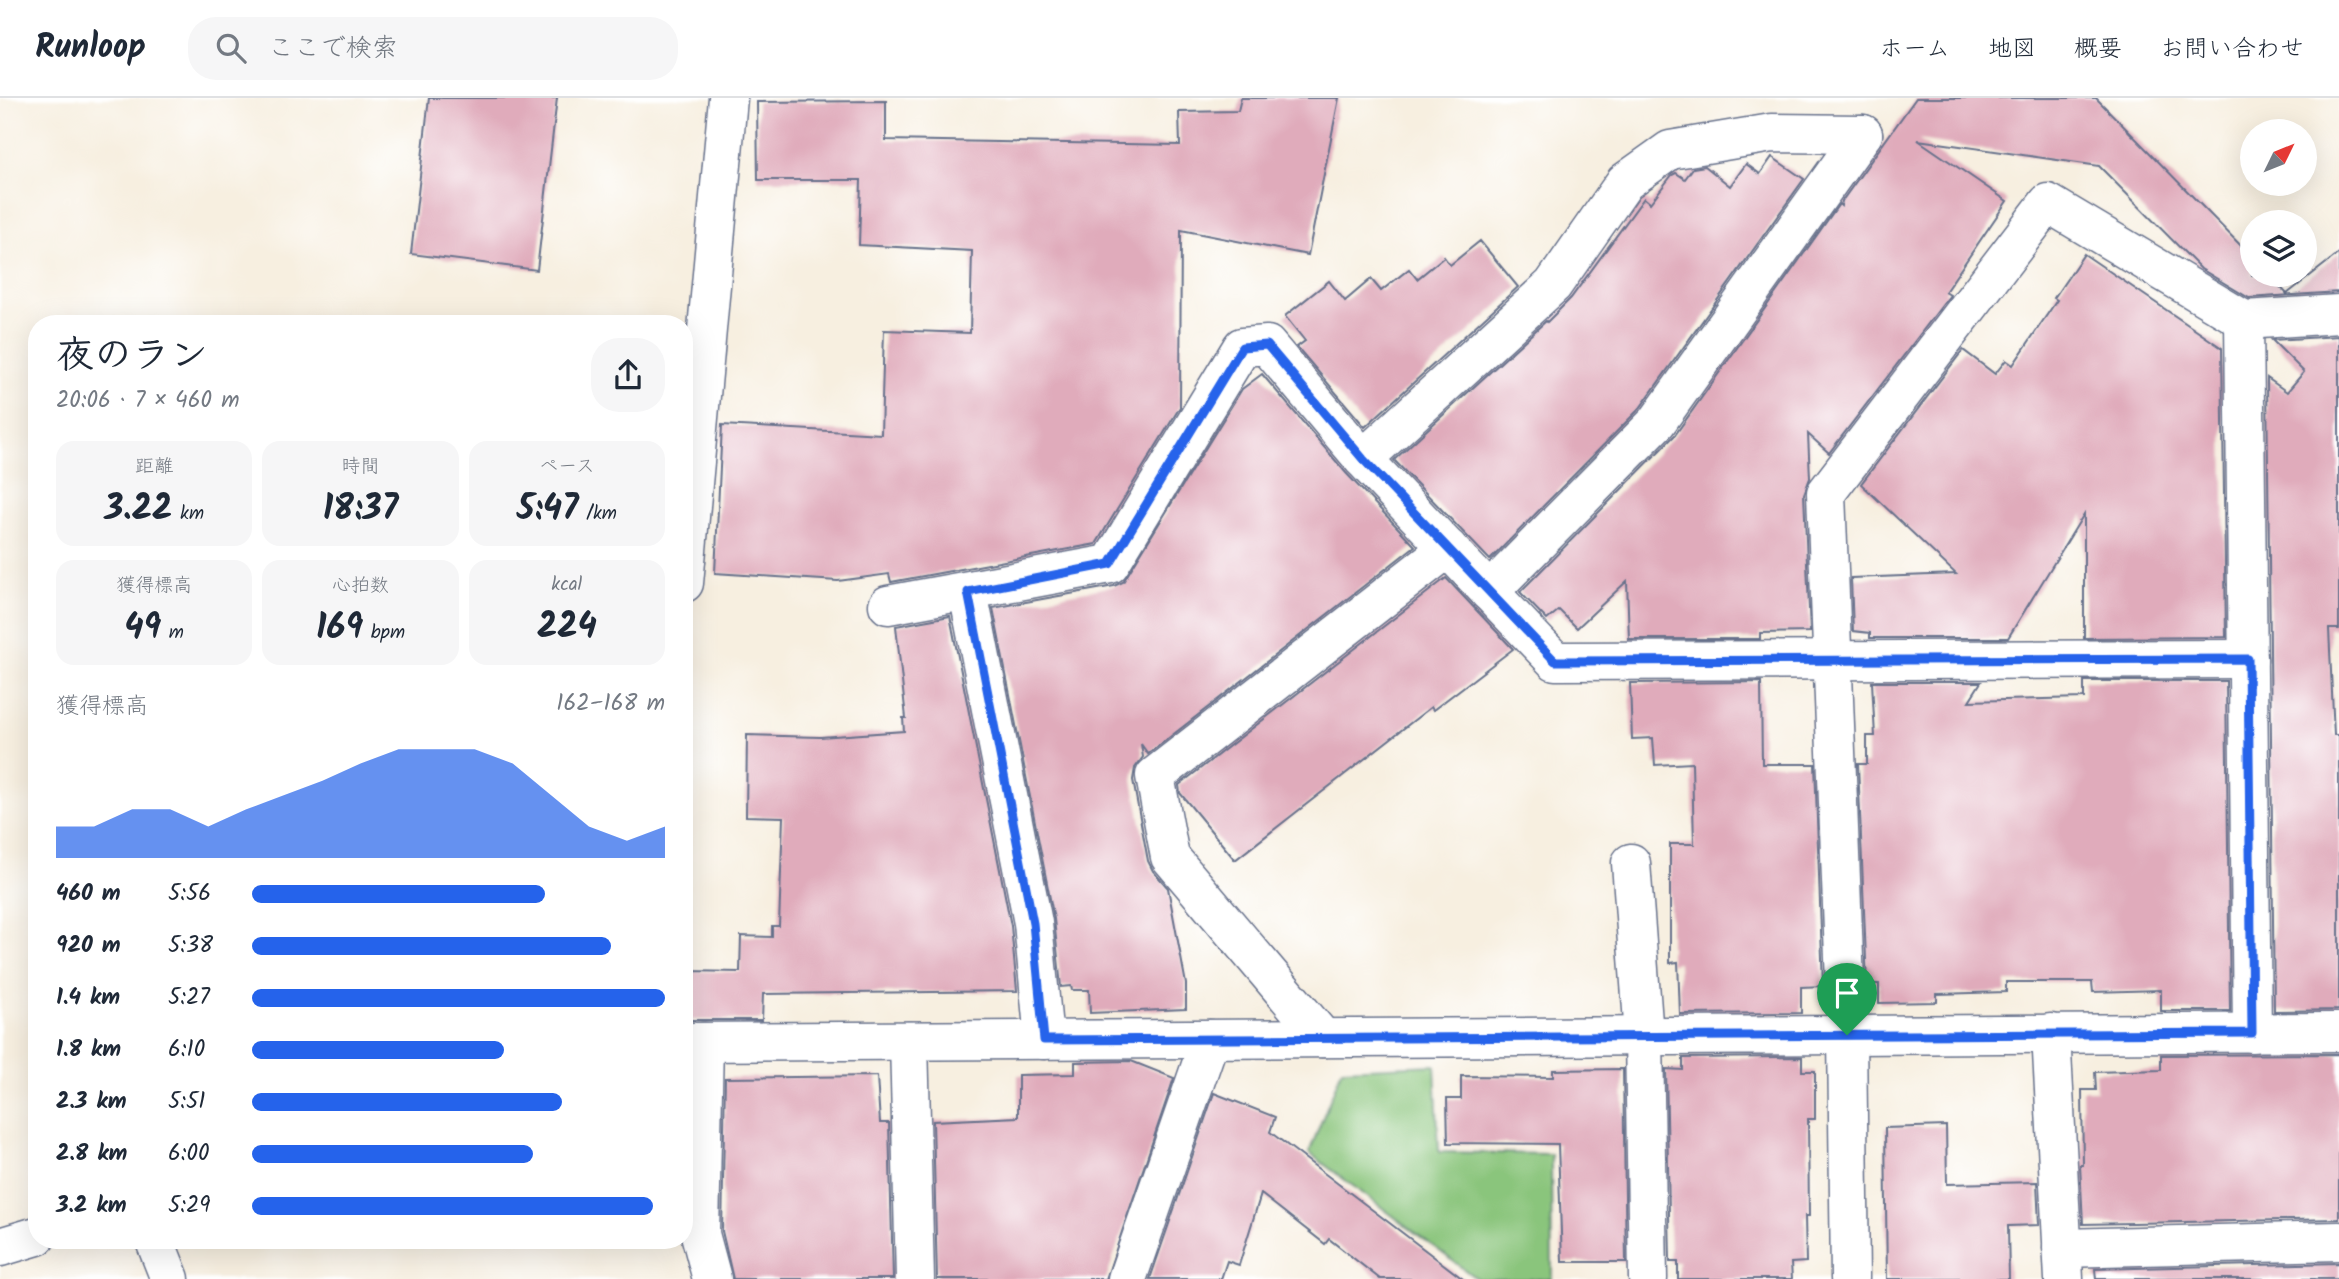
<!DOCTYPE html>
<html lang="ja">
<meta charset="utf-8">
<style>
body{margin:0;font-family:Kalam,"Klee One",sans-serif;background:#f6f6f7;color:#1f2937;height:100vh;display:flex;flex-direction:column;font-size:26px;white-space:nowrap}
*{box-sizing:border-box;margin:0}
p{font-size:23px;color:#747a83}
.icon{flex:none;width:38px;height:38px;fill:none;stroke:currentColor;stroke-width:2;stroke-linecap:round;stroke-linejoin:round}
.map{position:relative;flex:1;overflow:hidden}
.sheet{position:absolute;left:28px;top:217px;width:665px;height:934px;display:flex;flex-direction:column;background:#fff;border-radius:28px;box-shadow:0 7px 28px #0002}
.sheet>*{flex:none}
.needle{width:46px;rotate:47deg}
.tools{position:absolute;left:2240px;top:21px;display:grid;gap:14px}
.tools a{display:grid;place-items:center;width:77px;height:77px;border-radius:50%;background:#fff;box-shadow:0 7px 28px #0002;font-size:35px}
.pin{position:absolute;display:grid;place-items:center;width:60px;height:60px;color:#fff;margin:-72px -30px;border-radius:50% 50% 50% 0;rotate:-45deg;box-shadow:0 0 7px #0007}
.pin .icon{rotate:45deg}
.round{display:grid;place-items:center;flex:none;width:74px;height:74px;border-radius:28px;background:#f6f6f7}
.headline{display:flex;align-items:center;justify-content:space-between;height:119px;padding:0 28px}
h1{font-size:38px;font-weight:800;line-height:52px}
.stats{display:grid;grid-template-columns:repeat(3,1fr);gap:10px;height:119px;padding:7px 28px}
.stats div{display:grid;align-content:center;border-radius:18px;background:#f6f6f7;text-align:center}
.stats b{font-size:35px;font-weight:800}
.stats small{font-size:19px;font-weight:400}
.stats p{font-size:19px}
.chart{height:196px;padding:14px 28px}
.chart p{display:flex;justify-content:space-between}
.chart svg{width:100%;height:126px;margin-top:7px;fill:#2563eb;opacity:.7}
ul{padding:0 28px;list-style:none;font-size:23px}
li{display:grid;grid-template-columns:112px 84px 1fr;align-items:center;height:52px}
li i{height:18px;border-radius:9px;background:#2563eb}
header{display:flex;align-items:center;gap:42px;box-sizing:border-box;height:98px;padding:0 35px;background:#fff;border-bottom:2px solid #e0e1e3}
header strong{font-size:33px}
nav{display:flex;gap:38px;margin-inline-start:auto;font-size:24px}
.search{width:490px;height:63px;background:#f6f6f7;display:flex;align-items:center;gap:18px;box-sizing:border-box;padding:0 24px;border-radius:28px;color:#747a83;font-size:26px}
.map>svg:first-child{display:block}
</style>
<header>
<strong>Runloop</strong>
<div class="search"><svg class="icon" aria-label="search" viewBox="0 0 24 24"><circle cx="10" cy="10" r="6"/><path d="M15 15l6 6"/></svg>ここで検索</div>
<nav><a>ホーム</a><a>地図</a><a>概要</a><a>お問い合わせ</a></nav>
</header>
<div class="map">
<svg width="2339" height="1181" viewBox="0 0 2339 1181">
<rect width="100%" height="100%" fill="#fff"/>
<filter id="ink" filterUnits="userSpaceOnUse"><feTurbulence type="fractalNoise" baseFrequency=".0143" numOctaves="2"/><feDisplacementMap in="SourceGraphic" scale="14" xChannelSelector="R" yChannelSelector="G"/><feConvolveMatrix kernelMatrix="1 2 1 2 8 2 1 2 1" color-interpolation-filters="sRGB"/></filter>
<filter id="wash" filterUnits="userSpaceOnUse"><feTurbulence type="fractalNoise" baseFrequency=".00686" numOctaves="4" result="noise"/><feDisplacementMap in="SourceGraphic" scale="28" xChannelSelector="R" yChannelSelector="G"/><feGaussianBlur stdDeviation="1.57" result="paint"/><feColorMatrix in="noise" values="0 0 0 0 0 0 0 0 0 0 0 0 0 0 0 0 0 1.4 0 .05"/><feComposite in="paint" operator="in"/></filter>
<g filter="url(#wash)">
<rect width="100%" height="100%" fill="#f7efe0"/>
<polygon fill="#8ac57b" stroke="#527a6c" stroke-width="2" points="1435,967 1439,1054 1551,1056 1552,1181 1477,1181 1309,1055 1342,971"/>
<g id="blocks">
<g fill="#e0abbb">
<polygon points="429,0 557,0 537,172 411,156"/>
<polygon points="1241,0 1339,0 1308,157 1181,132 1180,309 1096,446 891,484 889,476 838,483 715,475 722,327 881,336 884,232 970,235 972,153 859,147 861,82 758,82 757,4 886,3 886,42 1180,47 1179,14 1238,13"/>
<polygon points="1916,0 2096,0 2252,159 2252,177 2269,177 2287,196 2339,155 2339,194 2249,200 2201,171 2099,68 1918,42 2007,103 1945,194 1950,197 1829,355 1808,336 1810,380 1804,396 1810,534 1760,535 1760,541 1629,541 1627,483 1577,530 1559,512 1547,522 1520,494 1675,337 1839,106 1841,108 1842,103"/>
<polygon points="1772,59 1804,81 1640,310 1490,462 1394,362 1546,223 1547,224 1571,200 1644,100 1650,105 1672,77 1676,75 1685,81 1693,70 1705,68 1730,88 1746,66 1760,76"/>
<polygon points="1480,143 1518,189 1365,329 1297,249 1305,243 1285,218 1329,183 1345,203 1371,181 1381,193 1409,171 1417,181 1444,159 1450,167"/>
<polygon points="2084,156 2222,250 2226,539 2084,540 2084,416 2008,540 1870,540 1870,535 1853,533 1851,480 1956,476 1861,386 1963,252 1995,276 2006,262 2013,267 2057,202 2054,200"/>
<polygon points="2339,238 2339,531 2329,531 2334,637 2339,637 2339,912 2274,913 2267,280 2287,294 2304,274 2272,242"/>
<polygon points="1262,276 1346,375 1415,448 1148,656 1141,646 1143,659 1135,670 1133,682 1148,763 1153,773 1168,790 1186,886 1186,911 1090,915 1089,892 1072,892 1071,888 1061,889 1054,821 993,510 1114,488 1123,484 1242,291"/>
<polygon points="1446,480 1513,551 1433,612 1431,609 1235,762 1180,695 1179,687"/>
<polygon points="950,518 1011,828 1017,893 763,896 762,922 685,922 686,873 740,874 741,838 772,839 772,828 779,828 783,719 746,718 747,637 820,639 904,633 903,620 906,620 896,528"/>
<polygon points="2084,583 2226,583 2230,913 2161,913 2161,892 2093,894 2092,884 2006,884 2006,894 1937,896 1937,904 1879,905 1879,886 1867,886 1858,666 1867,666 1867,638 1875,638 1872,584 1981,584 1969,603 2084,600"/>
<polygon points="1761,584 1762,666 1815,666 1823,888 1801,889 1801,915 1680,916 1678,864 1670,865 1670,746 1694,746 1692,665 1655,667 1653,640 1632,641 1630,585"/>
<polygon points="2339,956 2339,1121 2083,1126 2080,1067 2083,1067 2082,992 2096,992 2095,974 2161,972 2161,957"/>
<polygon points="1802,959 1802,973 1815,973 1815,1021 1808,1021 1809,1118 1805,1118 1806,1164 1791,1165 1792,1181 1678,1181 1678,1164 1670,1164 1666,971 1683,972 1683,960"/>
<polygon points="1131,963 1174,980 1106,1181 937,1181 933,1023 1018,1019 1018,977 1075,976 1075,964"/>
<polygon points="1623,971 1626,1164 1562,1164 1558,1046 1448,1045 1447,1001 1461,1001 1461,978 1553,979 1553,972"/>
<polygon points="877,978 880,1025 889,1025 893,1181 733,1181 722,1133 725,980"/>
<polygon points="1214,995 1275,1019 1270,1034 1463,1181 1380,1181 1329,1141 1325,1146 1261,1096 1239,1167 1227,1163 1221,1181 1150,1181"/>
<polygon points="1946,1028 1947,1086 2037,1084 2039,1127 2008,1128 2009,1181 1887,1181 1885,1030"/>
<polygon points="2339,1165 2339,1181 2096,1181 2095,1171"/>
</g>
</g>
</g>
<g filter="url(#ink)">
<use href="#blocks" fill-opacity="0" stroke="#68728c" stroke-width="2"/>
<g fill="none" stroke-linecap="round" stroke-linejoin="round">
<g stroke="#68728c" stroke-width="41">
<g id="minor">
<polyline points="2244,222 2252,935"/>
<polyline points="1363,361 1553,187 1625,84 1670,52 1772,35 1863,36"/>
<polyline points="684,485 728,0"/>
<polyline points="968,494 1033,825 1044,942"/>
<polyline points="1489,494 1657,324 1863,36"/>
<polyline points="888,507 1110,466 1242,249 1267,247 1363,361 1555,563 2248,561"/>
<polyline points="1631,765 1644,938 1648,1181"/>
<polyline points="2051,935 2064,1181"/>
<polyline points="1847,937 2339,934"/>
<polyline points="1323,940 1170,759 1155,678 1448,450"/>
<polyline points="909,943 915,1181"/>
<polyline points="704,944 700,1136 712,1181"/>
<polyline points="155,1143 170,1181"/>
<polyline points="2062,1150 2339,1143"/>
<polyline points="1127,1181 1210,941"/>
<polyline points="1850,1181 1847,937 1826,395 2048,105 2244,222 2339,216"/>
</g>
</g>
<g stroke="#68728c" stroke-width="41">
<g id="tertiary">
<polyline points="684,944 1847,937"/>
<polyline points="0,1149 37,1138"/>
</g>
</g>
<use href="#minor" stroke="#fff" stroke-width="38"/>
<use href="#tertiary" stroke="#fff" stroke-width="38"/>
</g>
</g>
<g fill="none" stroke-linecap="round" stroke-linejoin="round" filter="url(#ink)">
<g stroke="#fff" stroke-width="14">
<polygon id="route" points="1267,247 1363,361 1555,563 2248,561 2252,935 1044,942 1033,825 968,494 1110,466 1242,249"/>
</g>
<use href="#route" stroke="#2563eb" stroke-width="9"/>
</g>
</svg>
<div class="tools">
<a><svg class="needle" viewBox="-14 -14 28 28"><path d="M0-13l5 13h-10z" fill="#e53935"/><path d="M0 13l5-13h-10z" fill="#747a83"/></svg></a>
<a><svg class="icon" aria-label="layers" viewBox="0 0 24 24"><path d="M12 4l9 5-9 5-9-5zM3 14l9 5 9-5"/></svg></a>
</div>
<div class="pin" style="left:1847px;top:937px;background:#1e9e55"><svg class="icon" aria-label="arrive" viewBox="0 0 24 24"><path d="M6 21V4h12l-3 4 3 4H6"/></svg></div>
<section class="sheet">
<div class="headline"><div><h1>夜のラン</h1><p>20:06 · 7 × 460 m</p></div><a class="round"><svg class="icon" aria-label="share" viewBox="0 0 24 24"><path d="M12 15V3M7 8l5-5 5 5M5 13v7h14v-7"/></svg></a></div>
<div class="stats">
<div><p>距離</p><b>3.22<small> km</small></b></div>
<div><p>時間</p><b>18:37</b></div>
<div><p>ペース</p><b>5:47<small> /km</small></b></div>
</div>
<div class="stats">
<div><p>獲得標高</p><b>49<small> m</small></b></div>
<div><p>心拍数</p><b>169<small> bpm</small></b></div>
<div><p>kcal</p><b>224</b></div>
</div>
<div class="chart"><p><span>獲得標高</span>162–168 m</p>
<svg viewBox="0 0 160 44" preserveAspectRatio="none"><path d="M0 44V33L10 33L20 27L30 27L40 33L50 27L60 22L70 17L80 11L90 6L100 6L110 6L120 11L130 22L140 33L150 38L160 33V44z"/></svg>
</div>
<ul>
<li><b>460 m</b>5:56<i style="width:71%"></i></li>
<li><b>920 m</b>5:38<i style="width:87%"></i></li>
<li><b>1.4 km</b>5:27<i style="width:100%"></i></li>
<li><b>1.8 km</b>6:10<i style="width:61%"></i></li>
<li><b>2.3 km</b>5:51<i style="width:75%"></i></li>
<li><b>2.8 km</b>6:00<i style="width:68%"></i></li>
<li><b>3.2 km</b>5:29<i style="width:97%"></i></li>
</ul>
</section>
</div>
